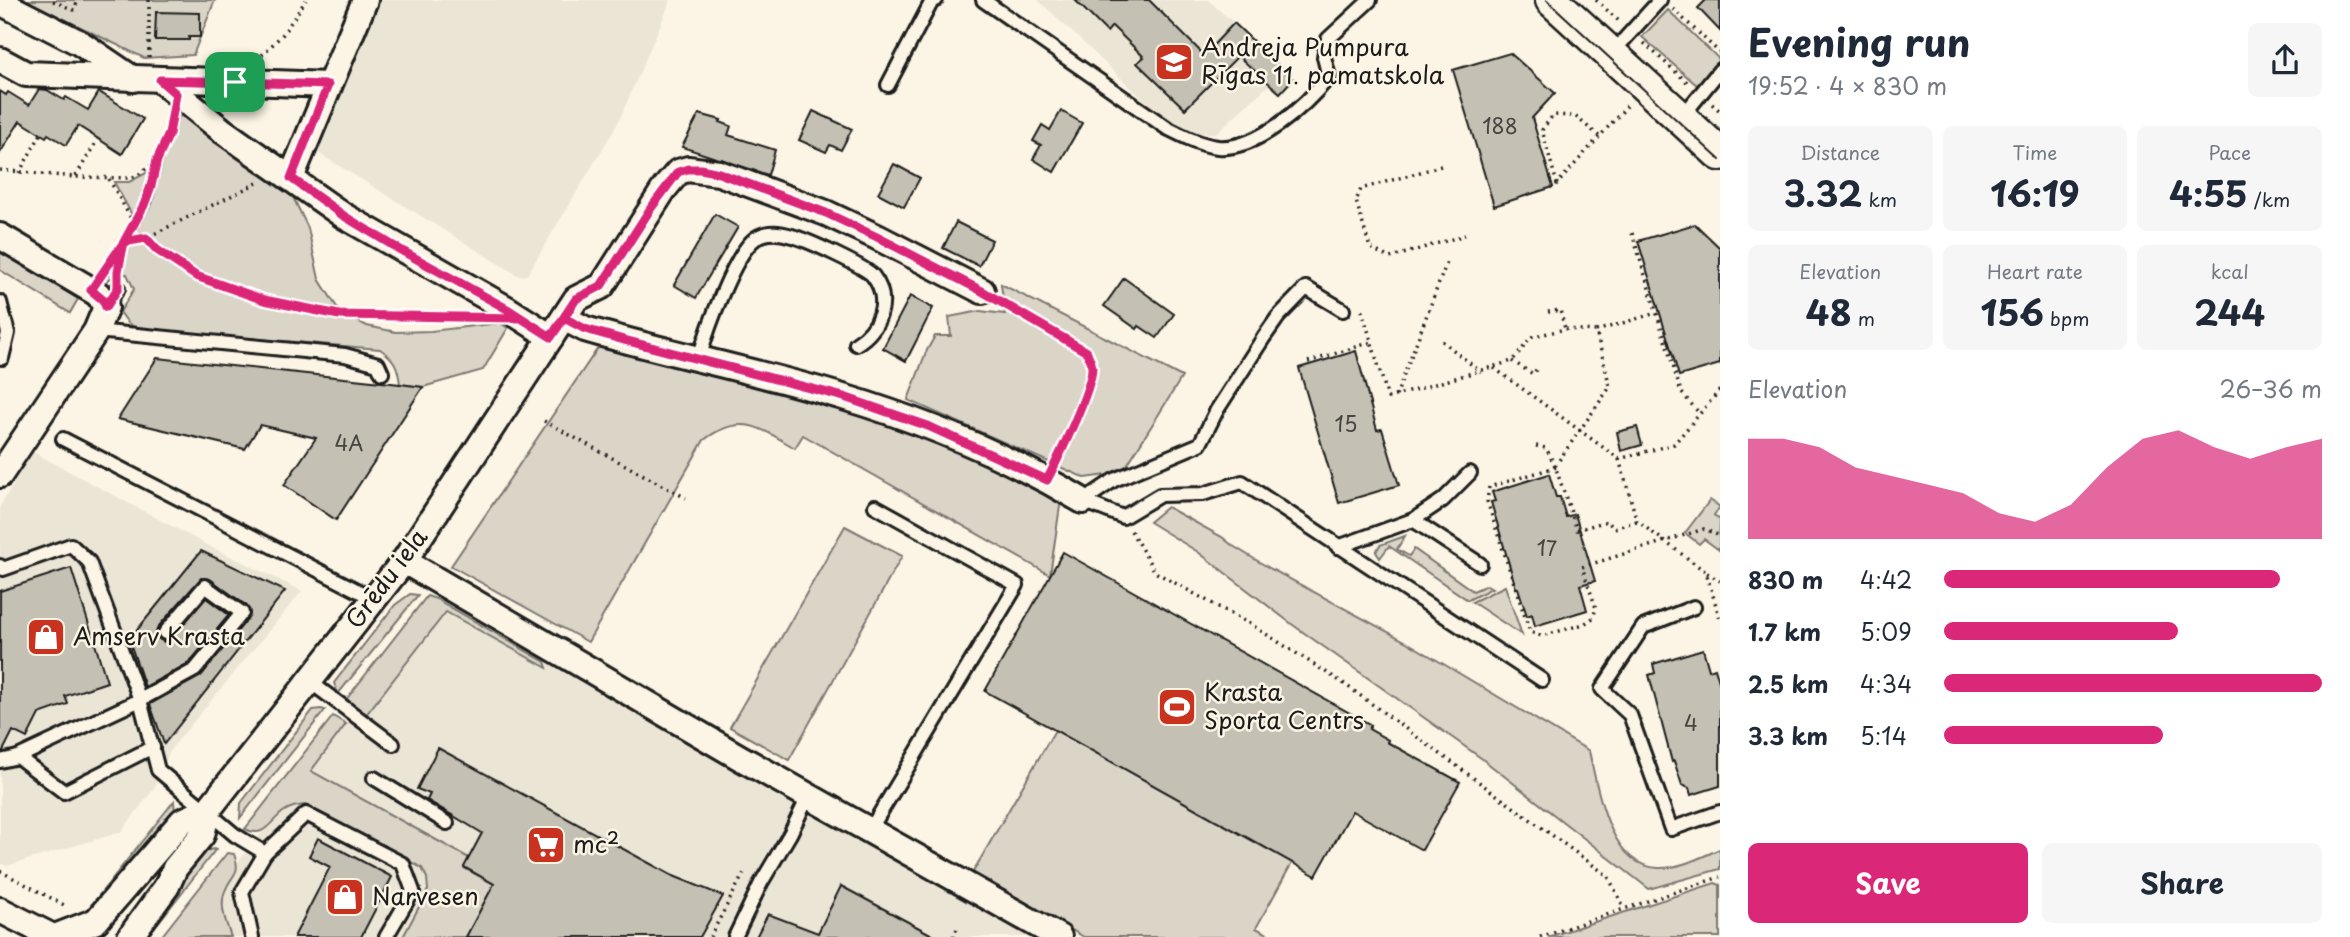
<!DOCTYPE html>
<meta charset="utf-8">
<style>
body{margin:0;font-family:"Playpen Sans",sans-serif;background:#f6f6f7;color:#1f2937;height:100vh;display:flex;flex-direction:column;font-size:26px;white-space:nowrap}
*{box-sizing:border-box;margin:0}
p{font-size:23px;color:#747a83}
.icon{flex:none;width:38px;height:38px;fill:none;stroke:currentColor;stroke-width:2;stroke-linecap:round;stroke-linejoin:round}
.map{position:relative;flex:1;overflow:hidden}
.side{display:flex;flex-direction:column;background:#fff;width:630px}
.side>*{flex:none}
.pin{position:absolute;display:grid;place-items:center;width:60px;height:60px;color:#fff;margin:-30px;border-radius:14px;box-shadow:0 4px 10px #0006}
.round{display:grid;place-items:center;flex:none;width:74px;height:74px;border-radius:10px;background:#f6f6f7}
.headline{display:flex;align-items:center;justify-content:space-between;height:119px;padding:0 28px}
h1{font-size:38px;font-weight:700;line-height:52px}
.stats{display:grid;grid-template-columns:repeat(3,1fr);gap:10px;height:119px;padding:7px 28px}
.stats div{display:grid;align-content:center;border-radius:10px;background:#f6f6f7;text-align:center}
.stats b{font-size:35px;font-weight:700}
.stats small{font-size:19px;font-weight:400}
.stats p{font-size:19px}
.chart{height:196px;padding:14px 28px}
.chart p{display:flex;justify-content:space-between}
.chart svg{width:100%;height:126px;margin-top:7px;fill:#db2777;opacity:.7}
.button{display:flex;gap:14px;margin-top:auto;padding:14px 28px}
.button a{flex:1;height:80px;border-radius:10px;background:#db2777;color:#fff;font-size:28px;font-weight:700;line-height:80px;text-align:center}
.button a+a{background:#f6f6f7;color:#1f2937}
ul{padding:0 28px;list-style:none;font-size:23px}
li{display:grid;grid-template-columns:112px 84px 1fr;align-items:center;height:52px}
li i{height:18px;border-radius:9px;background:#db2777}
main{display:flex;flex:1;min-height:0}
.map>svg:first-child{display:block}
</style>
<main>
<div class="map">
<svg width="1720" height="937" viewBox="0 0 1720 937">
<rect width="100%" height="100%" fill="#fcf5e5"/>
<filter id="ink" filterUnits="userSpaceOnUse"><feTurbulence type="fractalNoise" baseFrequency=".0143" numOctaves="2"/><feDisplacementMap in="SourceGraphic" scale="14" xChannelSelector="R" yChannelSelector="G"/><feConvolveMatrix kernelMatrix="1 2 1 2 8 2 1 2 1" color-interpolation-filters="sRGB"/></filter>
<g filter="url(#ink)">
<g fill="#ebe5d6">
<polygon points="380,0 671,0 617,125 527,275 519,276 318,153"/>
<polygon points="1038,0 1208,0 1234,23 1220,39 1269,85 1216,133 1199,133 1176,124 1160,115"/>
<polygon points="33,452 205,544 302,591 171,749 153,790 121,832 7,866 0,863 0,506"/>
<polygon points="437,595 602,689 1042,937 440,937 452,860 300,775"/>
<polygon points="305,805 422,868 427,878 428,890 403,937 231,937 222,907 225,890 237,873 237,863 263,831 270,827 282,813 293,806"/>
</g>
<g fill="#dbd5c8" stroke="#7c7872" stroke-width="2">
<polygon points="25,0 215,0 193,55 144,58"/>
<polygon points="1668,10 1719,59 1699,87 1642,37"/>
<path d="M178,116l7,1 107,78 16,33 11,51 21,33 27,14 29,6 35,-1 69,-8 8,5 -25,42 -60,17 -23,-3c-2,-17 -5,-25 -20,-35l-242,-20 -10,-6 -8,-11 14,-23 -7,-15 -10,1 -11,6 10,-22 36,-55 12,-47 11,-23z"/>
<path d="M150,171c3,14 -9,32 -15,45l-3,-1 -18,-33h15z"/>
<polygon points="0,252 78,299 70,313 0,270"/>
<polygon points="1001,284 1182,377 1122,473 1085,478 908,400 926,352 935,336 951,336 949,317 980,311 1005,314"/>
<path d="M600,345l315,84 146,70 -11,76 -247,-140 -8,13c-35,-20 -54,-36 -91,-8l-116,202 -137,-76z"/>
<polygon points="1710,500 1720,507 1714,515 1720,520 1719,550 1704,539 1699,544 1685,533"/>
<path d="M1167,507l55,30 11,9 38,23 134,72 184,110c9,38 20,115 69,117 21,1 43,-11 62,-19v20l-71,20 -168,-131 -188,-133 -95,-73 -49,-30z"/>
<polygon points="845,526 902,556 789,760 730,727"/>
<polygon points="1405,536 1397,549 1409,556 1414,549 1473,591 1487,585 1492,588 1468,600 1389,546 1380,558 1376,552 1380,545"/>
<polygon points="1505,586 1522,635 1472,602"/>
<polygon points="410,594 418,595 338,694 334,683 395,605"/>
<polygon points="427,596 436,599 545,662 547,668 446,612 365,716 345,701"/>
<polygon points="321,709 325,710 240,818 241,803 313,710"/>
<path d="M333,716l13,8 -35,47 158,87 -5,10 30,16 -28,53h-63l25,-47 -1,-12 -5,-10 -117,-63c-9,1 -15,2 -22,7 -13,10 -19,27 -38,17z"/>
<polygon points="1055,730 1292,863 1256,928 1270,935 1270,937 1084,937 973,872"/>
<polygon points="174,801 175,813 94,914 88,909"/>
<polygon points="216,849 147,937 140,937 196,860 207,850"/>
<path d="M227,853l7,1c8,21 -3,20 -9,37 -6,15 1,31 6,46h-70z"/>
<polygon points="1715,883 1720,885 1720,937 1548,937"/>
</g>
<g fill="#c4c0b3" stroke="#1c1c1c" stroke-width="2">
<polygon points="1075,0 1149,0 1204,55 1234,23 1293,79 1280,93 1238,56 1185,109 1137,63 1144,57 1112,26 1107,32"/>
<polygon points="1706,0 1720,0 1720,31 1698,8"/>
<polygon points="156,12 200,13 200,37 189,37 189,40 155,40"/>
<polygon points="1510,53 1555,93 1532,118 1553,187 1494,206 1453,70"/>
<polygon points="39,89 47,90 64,100 66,97 88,110 99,92 143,119 122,154 78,126 66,145 48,134 46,137 20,121 0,153 0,91 6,95 8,92 29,105"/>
<polygon points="813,111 852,129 841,150 830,145 826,152 799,140"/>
<polygon points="1061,111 1082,123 1054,172 1033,159 1041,145 1033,141 1042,125 1050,130"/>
<polygon points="699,114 721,120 720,122 731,126 728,135 775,150 768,175 682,147"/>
<polygon points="894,164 920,178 904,207 878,193"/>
<polygon points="715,214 738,227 696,298 674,285"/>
<polygon points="956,222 992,240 979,266 943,248"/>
<polygon points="1695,224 1720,248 1720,364 1679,376 1638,241"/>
<polygon points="1124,278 1174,314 1157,338 1139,326 1137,329 1104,306"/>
<polygon points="910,296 933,308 906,361 883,348"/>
<polygon points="1356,351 1377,430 1382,429 1399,485 1339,503 1299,368"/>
<polygon points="157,358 400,384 423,387 336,520 284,485 316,438 260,425 245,449 118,419"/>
<polygon points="1637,427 1642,445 1621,451 1617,432"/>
<polygon points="1549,474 1556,497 1560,497 1566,517 1575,514 1595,581 1580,585 1587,610 1535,626 1532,614 1527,616 1518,588 1516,588 1491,502 1495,501 1492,492"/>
<polygon points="201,551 285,591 164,744 150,704 201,676 250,615 247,606 210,579 201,578 158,627 156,632 159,639 164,642 171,639 206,598 229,615 189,663 145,687 129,640"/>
<polygon points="1063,552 1371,725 1369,729 1388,740 1387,742 1460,782 1422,850 1352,811 1316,876 985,691"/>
<polygon points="71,568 107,682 65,696 68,704 39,714 27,738 13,731 3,751 0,752 0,591"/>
<polygon points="1703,649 1709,670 1715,668 1720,685 1720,786 1691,795 1689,788 1682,785 1674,761 1672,762 1649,675 1655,673 1653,664"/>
<polygon points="438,748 671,875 723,896 700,937 466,937 494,884 464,867 482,833 427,800 430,794 417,789"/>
<polygon points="318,838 392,877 361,937 294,937 330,867 309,856"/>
<polygon points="841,886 936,937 756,937 768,914 818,933"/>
</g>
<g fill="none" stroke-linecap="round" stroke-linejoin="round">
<g stroke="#1c1c1c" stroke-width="18">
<g id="service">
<path d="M983,0l184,128c16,8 33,17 51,19 40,3 87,-41 111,-70l-5,-20 4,-18 42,-39"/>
<polyline points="1611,54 1660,0"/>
<polyline points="888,85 932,1 936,0"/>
<polyline points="1681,118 1720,70"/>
<polyline points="0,302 8,333 2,358"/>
<polyline points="106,307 118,288"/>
<polyline points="96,331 345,355 378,364 382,373"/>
<path d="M699,358c8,-27 35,-105 57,-120 10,-7 24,-6 36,-2 13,3 74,31 81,40 19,25 6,54 -17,68"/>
<polyline points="63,439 374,599"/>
<polyline points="1083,501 1123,517 1160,495 1203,494 1242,482 1542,680"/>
<polyline points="1083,501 1114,480 1200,444 1217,410 1264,337 1278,317 1306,288 1343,310"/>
<polyline points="1413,520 1480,564"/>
<polyline points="1338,547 1413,520 1443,500 1470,473"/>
<polyline points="0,566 3,569 71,545 89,562 140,700 158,770 235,835 265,853 306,814 403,864 413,891 386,937"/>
<polyline points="1694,607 1643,627 1602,689 1630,715 1671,829 1720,812"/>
<polyline points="309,681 393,744"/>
<polyline points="18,757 64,792 153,747"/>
<polyline points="0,761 18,757 140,700 195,670 242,613 205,586 165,633"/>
<polyline points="374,778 447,823"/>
<polyline points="870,830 1017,585 875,506"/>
<polyline points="252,937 242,892 265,853"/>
<polyline points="735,937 761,883 790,834 808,797"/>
</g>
</g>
<g stroke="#1c1c1c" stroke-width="30">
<g id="minor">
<polyline points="0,2 80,43 133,79"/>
<polyline points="0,60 26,74 329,85"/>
<polyline points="160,80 223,131 344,216 509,310 551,337"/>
<polyline points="291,178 365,0"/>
<polyline points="0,236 98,294 106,307 96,331 0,475"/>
<path d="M564,318l21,11c85,25 173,42 258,68 83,25 166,60 240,104"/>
<polyline points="404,561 739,757 1059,937"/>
<polyline points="0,910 53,937"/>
<polyline points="55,937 96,921 182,821 208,810"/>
<polyline points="130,937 167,886 175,868 202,835 208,810 404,561 576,299 602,286 664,189 678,172 688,169 719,173 826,213 877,237 982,291"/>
</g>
</g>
<g stroke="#1c1c1c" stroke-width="37">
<polyline id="tertiary" points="1552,0 1720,154"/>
</g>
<g stroke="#1c1c1c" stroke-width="3.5" stroke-dasharray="2 5" stroke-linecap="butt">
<polyline points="149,0 149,57"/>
<polyline points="1596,0 1620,22"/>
<polyline points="53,1 74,10 78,0"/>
<polyline points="1673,9 1720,53"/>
<polyline points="1644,43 1688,83"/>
<polyline points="257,60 283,34 306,0"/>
<polyline points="1712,104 1720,111"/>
<polyline points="1599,136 1575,116 1553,115 1542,130 1557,184 1627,106"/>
<polyline points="1441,166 1361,189 1356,201 1370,248 1390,258 1465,235"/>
<polyline points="0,170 75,177 128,178 137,176 156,161"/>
<polyline points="19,173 41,134"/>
<polyline points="76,176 98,139"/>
<polyline points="109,179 134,224 157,250 196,276 264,300 339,315 472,317"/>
<polyline points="1632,233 1681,392 1700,414"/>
<polyline points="103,271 124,242 144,205 157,160 169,134 172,117"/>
<polyline points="118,272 124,242 146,238 257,183"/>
<polyline points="1002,303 1087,352 1092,367 1086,390 1056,462"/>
<polyline points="1362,310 1388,398 1512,361 1532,337 1565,329 1596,331 1610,387 1555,466 1577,530 1607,521 1614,528 1637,521"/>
<polyline points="1548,312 1560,310 1565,329"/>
<polyline points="1596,331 1656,313"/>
<polyline points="1442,341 1481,372"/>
<polyline points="1512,361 1533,374 1538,367"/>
<polyline points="1308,362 1372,342"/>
<polyline points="1494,368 1619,459 1674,444 1720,390"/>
<polyline points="1396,396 1447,262"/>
<polyline points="544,421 686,498"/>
<polyline points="1536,446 1546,448 1555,466"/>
<polyline points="1619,459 1637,521 1706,572 1720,619"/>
<polyline points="1556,467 1489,487 1487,501 1530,632 1542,636 1584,624 1593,618 1596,608 1582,567 1704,529 1720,536"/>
<polyline points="1131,531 1155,572 1255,627 1343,683 1608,876 1624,908"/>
<polyline points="1707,573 1720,581"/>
<polyline points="0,871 68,907"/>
<polyline points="710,937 744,873"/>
<polyline points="953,937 958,927"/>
<polyline points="1540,937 1720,877"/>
</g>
<use href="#service" stroke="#fcf5e5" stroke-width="12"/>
<use href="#minor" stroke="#fcf5e5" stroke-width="24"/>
<use href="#tertiary" stroke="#fcf5e5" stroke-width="32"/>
<polyline stroke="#1c1c1c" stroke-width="2" points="1547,0 1720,160"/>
</g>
</g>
<g fill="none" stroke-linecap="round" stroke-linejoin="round" filter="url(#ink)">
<g stroke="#fff" stroke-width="14">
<path id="route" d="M235,82l-75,-2 16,14 -7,40 -12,26 -6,26 -7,19 -20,37 -6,29v17l-12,19 -3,-7 -12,-10 33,-48 22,-4 11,12 39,26 68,24 75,15 182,3 30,19 13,-19 21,11 39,11 220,57 84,29 119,54c11,-21 45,-91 45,-112 0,-5 -4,-12 -5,-16l-105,-61 -105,-54 -51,-24 -107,-40 -18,-4h-13l-10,3 -27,36 -50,78 -25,13 -25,38 -42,-27 -112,-62 -53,-32 -53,-38 37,-93 -93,-3"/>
</g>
<use href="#route" stroke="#db2777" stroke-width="9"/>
</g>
<defs>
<g id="school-square" transform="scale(2.0125)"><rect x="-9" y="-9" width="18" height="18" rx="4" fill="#c8321e" stroke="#fcf5e5"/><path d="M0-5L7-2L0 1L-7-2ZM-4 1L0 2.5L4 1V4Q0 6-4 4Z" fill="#fff"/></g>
<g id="shop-square" transform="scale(2.0125)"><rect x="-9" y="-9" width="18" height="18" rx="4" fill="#c8321e" stroke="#fcf5e5"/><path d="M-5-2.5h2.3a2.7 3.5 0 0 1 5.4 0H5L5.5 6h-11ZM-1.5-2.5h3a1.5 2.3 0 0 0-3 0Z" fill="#fff"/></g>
<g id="stadium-square" transform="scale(2.0125)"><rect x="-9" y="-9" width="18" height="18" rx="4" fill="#c8321e" stroke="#fcf5e5"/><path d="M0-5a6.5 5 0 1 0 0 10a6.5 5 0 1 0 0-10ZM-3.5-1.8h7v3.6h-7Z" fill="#fff"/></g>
<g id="supermarket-square" transform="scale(2.0125)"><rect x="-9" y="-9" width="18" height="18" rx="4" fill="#c8321e" stroke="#fcf5e5"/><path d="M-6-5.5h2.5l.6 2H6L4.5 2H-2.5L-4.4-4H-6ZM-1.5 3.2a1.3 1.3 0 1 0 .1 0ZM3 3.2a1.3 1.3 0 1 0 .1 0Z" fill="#fff"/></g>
</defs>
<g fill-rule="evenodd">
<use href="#school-square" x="1174" y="62"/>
<use href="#shop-square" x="46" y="637"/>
<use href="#stadium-square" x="1177" y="707"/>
<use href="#supermarket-square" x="546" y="845"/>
<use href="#shop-square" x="345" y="897"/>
</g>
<g text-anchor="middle" stroke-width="5" stroke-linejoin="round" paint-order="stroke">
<g font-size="21" fill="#464542">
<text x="1500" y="134">188</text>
<text x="1346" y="432">15</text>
<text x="349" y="451">4A</text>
<text x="1547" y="556">17</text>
<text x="1691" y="731">4</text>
</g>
<g font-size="24" fill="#1c1c1c" stroke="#fcf5e5" text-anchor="start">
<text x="1201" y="56">Andreja Pumpura<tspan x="1201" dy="28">Rīgas 11. pamatskola</tspan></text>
<text x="73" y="645">Amserv Krasta</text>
<text x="1204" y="701">Krasta<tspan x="1204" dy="28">Sporta Centrs</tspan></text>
<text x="573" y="853">mc²</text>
<text x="372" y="905">Narvesen</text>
</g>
<g font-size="24" fill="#1c1c1c" stroke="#fcf5e5">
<text transform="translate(387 579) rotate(-53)" y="8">Grēdu iela</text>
</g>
</g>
</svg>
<div class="pin" style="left:235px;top:82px;background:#1e9e55"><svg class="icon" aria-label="arrive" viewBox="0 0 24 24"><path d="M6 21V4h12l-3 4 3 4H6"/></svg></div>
</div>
<section class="side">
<div class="headline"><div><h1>Evening run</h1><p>19:52 · 4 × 830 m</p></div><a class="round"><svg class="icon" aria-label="share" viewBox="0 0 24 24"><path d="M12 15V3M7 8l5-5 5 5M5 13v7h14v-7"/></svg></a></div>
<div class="stats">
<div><p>Distance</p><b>3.32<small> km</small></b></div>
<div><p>Time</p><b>16:19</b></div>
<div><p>Pace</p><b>4:55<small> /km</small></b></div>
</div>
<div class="stats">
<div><p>Elevation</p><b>48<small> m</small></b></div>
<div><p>Heart rate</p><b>156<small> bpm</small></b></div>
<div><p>kcal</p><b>244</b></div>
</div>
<div class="chart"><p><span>Elevation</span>26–36 m</p>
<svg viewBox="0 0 160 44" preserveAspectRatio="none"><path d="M0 44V9L10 9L20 12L30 19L40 22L50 25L60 28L70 35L80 38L90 32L100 19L110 9L120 6L130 12L140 16L150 12L160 9V44z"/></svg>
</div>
<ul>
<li><b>830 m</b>4:42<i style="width:89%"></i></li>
<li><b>1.7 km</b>5:09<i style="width:62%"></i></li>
<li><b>2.5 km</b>4:34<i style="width:100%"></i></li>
<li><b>3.3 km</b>5:14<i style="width:58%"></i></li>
</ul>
<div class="button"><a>Save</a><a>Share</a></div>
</section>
</main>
